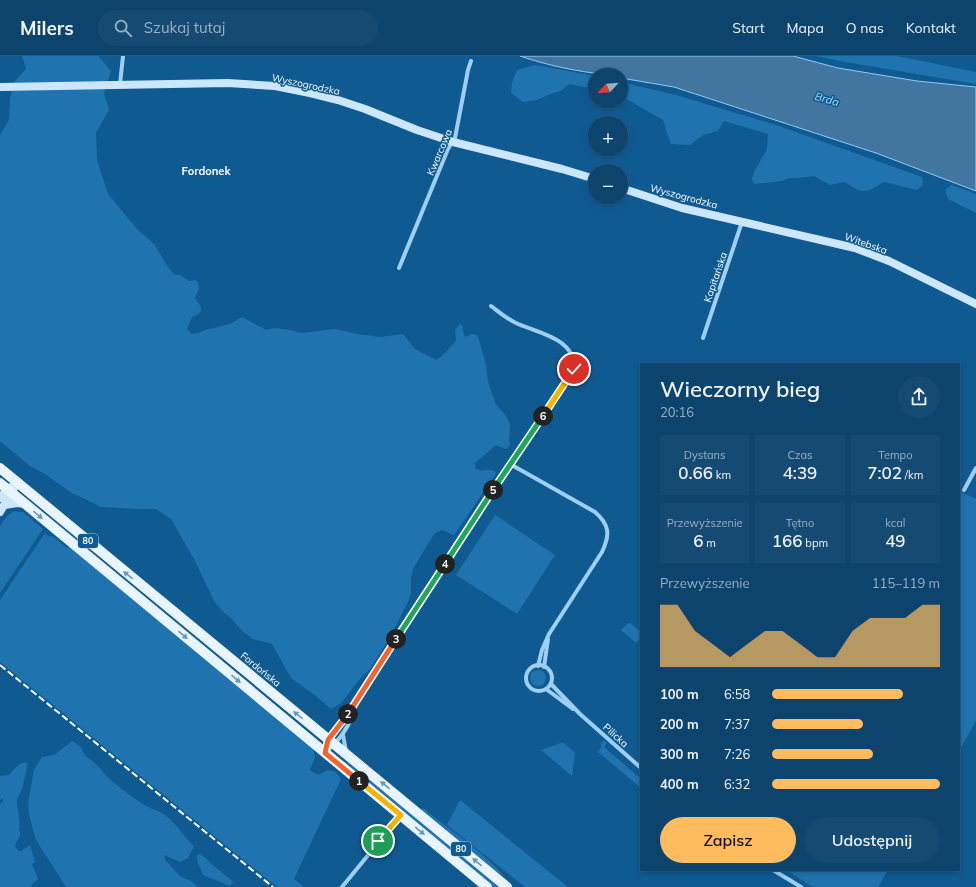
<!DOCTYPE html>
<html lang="pl">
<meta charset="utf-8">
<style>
body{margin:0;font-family:Mulish,sans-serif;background:#154b73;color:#f1f3f6;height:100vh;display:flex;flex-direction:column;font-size:15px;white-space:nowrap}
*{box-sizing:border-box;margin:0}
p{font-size:13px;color:#9ab0c2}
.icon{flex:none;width:22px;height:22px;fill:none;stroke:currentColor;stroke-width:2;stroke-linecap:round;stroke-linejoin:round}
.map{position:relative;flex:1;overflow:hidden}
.side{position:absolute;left:640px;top:307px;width:320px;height:508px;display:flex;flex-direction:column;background:#0c446e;border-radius:0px;box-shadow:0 2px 6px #0003,0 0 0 1px #2c5c81}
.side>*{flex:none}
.needle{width:26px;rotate:244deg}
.buttons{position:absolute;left:588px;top:12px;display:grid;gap:8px}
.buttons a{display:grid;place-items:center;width:40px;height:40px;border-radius:50%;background:#0c446e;box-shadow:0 2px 6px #0003,0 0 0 1px #2c5c81;font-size:20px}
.pin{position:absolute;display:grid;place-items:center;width:34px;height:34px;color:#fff;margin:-17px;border:2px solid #fff;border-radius:50%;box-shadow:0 1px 4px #0007}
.km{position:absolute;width:20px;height:20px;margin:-10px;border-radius:50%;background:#222;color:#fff;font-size:11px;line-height:20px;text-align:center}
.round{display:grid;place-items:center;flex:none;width:42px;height:42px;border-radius:21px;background:#154b73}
.overview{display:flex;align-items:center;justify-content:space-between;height:68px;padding:0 20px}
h1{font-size:22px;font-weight:600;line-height:30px}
.stats{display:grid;grid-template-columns:repeat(3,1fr);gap:6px;height:68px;padding:4px 20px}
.stats div{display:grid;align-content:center;border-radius:0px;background:#154b73;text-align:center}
.stats b{font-size:17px;font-weight:600}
.stats small{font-size:11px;font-weight:400}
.stats p{font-size:11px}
.chart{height:112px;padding:8px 20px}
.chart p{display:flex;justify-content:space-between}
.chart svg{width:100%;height:72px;margin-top:4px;fill:#ffbc5e;opacity:.7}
.button{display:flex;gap:8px;margin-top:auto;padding:8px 20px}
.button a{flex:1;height:46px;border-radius:24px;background:#ffbc5e;color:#111;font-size:16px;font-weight:600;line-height:46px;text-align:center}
.button a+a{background:#154b73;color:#f1f3f6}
ul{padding:0 20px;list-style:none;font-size:13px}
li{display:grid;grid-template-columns:64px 48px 1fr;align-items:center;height:30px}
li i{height:10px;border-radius:5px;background:#ffbc5e}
header{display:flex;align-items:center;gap:24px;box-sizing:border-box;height:56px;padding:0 20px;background:#0c446e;border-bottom:1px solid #2c5c81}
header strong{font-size:19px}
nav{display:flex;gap:22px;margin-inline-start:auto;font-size:14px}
.search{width:280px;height:36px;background:#154b73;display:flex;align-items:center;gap:10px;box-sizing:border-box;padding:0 14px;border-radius:22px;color:#9ab0c2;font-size:15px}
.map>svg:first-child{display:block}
</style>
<header>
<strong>Milers</strong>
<div class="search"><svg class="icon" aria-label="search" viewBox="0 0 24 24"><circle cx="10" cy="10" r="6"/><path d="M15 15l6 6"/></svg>Szukaj tutaj</div>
<nav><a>Start</a><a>Mapa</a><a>O nas</a><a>Kontakt</a></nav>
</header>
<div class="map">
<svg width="976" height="831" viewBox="0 0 976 831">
<rect width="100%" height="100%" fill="#105a92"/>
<g fill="#1f73af">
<path d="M22,0h77v1l12,14 -7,22 5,17 -13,23 1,27 11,34 29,35 17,15 14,23 7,8h5l9,6 7,-1 2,3 1,6 -4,9 3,5 3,3v6l-4,3 -5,2 -5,12 5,5 7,-1 6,-3 25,-6 12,-7 24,13 9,-2 15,2 11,3 34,-4 23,5 23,3 22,-3 12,15 21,11 6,-4 14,-15 -1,-11 5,-6 2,1 2,10 2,2 6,-3h3l3,2 8,29 2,16 4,13 4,10 10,12 4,8 -1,16 1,5 -4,4 -10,-4 -21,18 1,6c7,3 13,-1 20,3l-1,4 -5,5 -11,18 -25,36 -12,-5 -8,4 -21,35 -2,10v14l-3,9 -20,39 -18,28 -11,11 -18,23 -10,6 -15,-13 -25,-18 -19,-34 -19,-5 -10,-7 -12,-14 -9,-7 -8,-10 -20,-42 -23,-40 -15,-10h-17l-38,-2 -16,-8 -13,-6 -27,-19 -15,-8 -30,-25v-306l9,-15 1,-22 5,-17 11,-12z"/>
<polygon points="816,0 897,0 976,16 976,28 845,6"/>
<polygon points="535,9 595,20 595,33 569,28 561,35 550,38 537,44 523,46 511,37 512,27 517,14"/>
<path d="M621,26l55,13 100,30 146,52 1,8 -6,5 -33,-8c-19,11 -20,13 -39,0l-15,3 -16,-9 -16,2h-9l-7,3 -28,3 -2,-5 3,-9 12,-21 1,-15 -44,-13 -6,10 -15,4 -13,10 -19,-1 -4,-11 -4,-13 -42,-24z"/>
<polygon points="951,129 976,138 976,157 948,143 945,134"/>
<polygon points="959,435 976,443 976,665 959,695"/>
<polygon points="14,455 23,456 43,473 0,537 0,470 7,460"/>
<polygon points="495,459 555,499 517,558 456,519"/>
<polygon points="45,477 50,481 52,480 67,492 69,491 79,497 313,692 315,701 310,714 318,719 328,714 336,716 341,723 294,823 304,831 277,831 0,606 0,544"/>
<polygon points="630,567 641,576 641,581 636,587 621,574 627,568"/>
<circle cx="538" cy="622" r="8"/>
<polygon points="604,684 607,687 604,691 641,723 641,732 598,696 601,692 601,688"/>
<path d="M72,685l8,5 6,11c11,5 17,17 27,25 11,9 23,18 35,25 5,2 10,4 14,6 14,9 21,23 32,33l-6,12 -8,4 -16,-7 1,5 16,17 10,4 7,6h-131l-3,-3 -28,-44 -7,-25 -1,-12 6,-33 8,-13 12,-2z"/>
<polygon points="561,687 564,687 575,697 572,720 541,694"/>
<polygon points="345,705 381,734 414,758 503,831 492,831 343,707"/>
<path d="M25,706l2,2c1,2 -4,21 -5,25 -1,4 -5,7 -5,12 0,9 4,19 2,29 4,7 -3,9 -4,16l3,5h3l9,-6 5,17 -3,2 6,15 -7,6 1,2h-32v-83l3,-3v-3l-3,2v-24l9,-1 9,-10z"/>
<polygon points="460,744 568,831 525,831 447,769"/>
<path d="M423,752c26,22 59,42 81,68l-11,-6 -71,-59z"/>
<path d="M199,798c7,3 10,8 16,13 6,5 12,9 18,15l-3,4 -27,-11 -6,-14v-5z"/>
<polygon points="786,814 888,814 878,831 813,831"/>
</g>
<path fill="#4276a0" stroke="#8eccf7" d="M520,0h273l45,12 79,13 59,6v104l-100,-38 -202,-66 -53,-9v-3c-30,0 -72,-9 -101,-19z"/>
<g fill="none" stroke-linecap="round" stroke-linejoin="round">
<g stroke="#9ccff3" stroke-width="4">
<polyline points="120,28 123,0"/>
<polyline points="399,212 448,93 455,82 468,14 471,5"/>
<polyline points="703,282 742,166"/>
<path d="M510,408l85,48c15,13 15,23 7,40l-53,82 -7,16 -4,16"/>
<polyline points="964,434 976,412"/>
<circle cx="539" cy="622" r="13"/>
<polyline points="544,611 548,583"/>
<polyline points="551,628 580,658 641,712"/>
<polyline points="546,633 573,653"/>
<polyline points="343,679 346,695"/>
<path d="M325,697l3,-13 28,-36 45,-74 172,-261c5,-30 -36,-36 -57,-46 -9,-4 -17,-11 -25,-17"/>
<path d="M325,697c15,-13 26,-28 30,-47"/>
<polyline points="773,814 801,831"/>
<polyline points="342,831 401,759"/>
</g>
<g stroke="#cce7fd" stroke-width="8">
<polyline points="0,31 228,27 275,30 310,37 338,44 365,53 417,74 453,86 562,113 595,123"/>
<polyline points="621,132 682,152 855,192 889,205 976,248"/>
<polyline points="0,442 7,433 11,431"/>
<polyline points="5,449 17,447 26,448"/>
<polyline points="0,456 17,427"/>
</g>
<g stroke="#e8f4ff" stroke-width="10">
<polyline points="0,412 507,831"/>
<polyline points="0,427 487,831"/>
</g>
<polyline stroke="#fff" stroke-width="2" stroke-dasharray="7 3" stroke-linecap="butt" points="0,609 273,831"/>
</g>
<defs><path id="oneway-solid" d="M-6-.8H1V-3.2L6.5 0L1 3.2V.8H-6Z"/></defs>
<g fill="#6698be">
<use href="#oneway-solid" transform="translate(38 459) rotate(40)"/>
<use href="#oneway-solid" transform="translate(128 519) rotate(-141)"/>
<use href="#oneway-solid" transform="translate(183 579) rotate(40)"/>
<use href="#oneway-solid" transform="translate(236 623) rotate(40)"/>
<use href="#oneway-solid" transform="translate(298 659) rotate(-141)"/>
<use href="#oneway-solid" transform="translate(385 729) rotate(-141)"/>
<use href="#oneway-solid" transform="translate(420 775) rotate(39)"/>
<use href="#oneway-solid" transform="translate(477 806) rotate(-140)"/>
</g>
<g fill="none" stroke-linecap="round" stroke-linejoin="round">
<g stroke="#fff" stroke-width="8">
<polyline id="split-1" points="359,725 401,759 378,785"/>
</g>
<g stroke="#fff" stroke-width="8">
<polyline id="split-2" points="348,658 328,684 325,697 359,725"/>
</g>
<g stroke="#fff" stroke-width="8">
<polyline id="split-3" points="348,658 396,583"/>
</g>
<g stroke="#fff" stroke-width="8">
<polyline id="split-4" points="396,583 445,508"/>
</g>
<g stroke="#fff" stroke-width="8">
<polyline id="split-5" points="445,508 493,434"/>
</g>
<g stroke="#fff" stroke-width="8">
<polyline id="split-6" points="493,434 543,360"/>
</g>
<g stroke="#fff" stroke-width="8">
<polyline id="split-7" points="543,360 574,313"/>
</g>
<use href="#split-1" stroke="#f5b400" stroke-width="5"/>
<use href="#split-2" stroke="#f0652b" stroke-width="5"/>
<use href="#split-3" stroke="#f0652b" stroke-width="5"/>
<use href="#split-4" stroke="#22a559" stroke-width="5"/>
<use href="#split-5" stroke="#22a559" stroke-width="5"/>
<use href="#split-6" stroke="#22a559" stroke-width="5"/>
<use href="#split-7" stroke="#f5b400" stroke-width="5"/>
</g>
<g text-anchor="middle" stroke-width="3" stroke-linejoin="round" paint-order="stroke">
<g fill="#105a92" stroke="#b7cede" stroke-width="1">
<rect x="78" y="478" width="20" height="14" rx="3"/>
<rect x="451" y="786" width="20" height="14" rx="3"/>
</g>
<g font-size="9" font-weight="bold" fill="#fff">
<text x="88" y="488">80</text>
<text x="461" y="796">80</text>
</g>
<g font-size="10" fill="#fff" stroke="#105a92">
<text transform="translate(306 28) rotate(12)" y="4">Wyszogrodzka</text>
<text transform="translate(439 96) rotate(-67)" y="4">Kwarcowa</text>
<text transform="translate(684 140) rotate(15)" y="4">Wyszogrodzka</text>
<text transform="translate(866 187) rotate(20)" y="4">Witebska</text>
<text transform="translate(715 221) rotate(-71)" y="4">Kapitańska</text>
<text transform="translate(261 613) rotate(39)" y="4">Fordońska</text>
<text transform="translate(616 679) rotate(42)" y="4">Pilicka</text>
</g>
<g font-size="11" font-style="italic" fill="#a8d8fa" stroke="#105a92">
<text transform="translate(827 43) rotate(16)" y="4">Brda</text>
</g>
<g font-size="11" font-weight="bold" fill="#fff" stroke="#105a92">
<text x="206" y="119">Fordonek</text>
</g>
</g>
</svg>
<div class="buttons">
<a><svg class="needle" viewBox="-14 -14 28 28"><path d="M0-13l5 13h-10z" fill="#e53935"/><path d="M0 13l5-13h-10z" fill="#9ab0c2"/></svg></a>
<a>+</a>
<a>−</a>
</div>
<div class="pin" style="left:378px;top:785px;background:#1e9e55"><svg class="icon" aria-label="arrive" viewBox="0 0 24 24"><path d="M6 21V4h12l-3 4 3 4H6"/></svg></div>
<div class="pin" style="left:574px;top:313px;background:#d93025"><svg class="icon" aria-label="check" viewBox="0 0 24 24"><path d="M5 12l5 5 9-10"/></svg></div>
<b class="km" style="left:359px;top:725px">1</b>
<b class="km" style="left:348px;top:658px">2</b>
<b class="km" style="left:396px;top:583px">3</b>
<b class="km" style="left:445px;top:508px">4</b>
<b class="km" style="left:493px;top:434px">5</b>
<b class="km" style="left:543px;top:360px">6</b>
<section class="side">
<div class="overview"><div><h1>Wieczorny bieg</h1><p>20:16</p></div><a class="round"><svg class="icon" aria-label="share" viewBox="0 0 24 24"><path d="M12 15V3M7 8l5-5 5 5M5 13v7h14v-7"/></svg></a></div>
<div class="stats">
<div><p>Dystans</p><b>0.66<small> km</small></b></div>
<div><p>Czas</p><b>4:39</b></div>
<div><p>Tempo</p><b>7:02<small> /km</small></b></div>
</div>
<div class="stats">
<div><p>Przewyższenie</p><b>6<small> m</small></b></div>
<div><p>Tętno</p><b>166<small> bpm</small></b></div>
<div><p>kcal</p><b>49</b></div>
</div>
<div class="chart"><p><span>Przewyższenie</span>115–119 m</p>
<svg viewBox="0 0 160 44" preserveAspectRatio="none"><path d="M0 44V6L10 6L20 22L30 30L40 38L50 30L60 22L70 22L80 30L90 38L100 38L110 22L120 14L130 14L140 14L150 6L160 6V44z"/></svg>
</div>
<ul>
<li><b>100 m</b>6:58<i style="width:78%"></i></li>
<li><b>200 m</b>7:37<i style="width:54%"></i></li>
<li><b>300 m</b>7:26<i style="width:60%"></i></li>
<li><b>400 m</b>6:32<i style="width:100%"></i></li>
</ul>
<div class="button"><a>Zapisz</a><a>Udostępnij</a></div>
</section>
</div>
